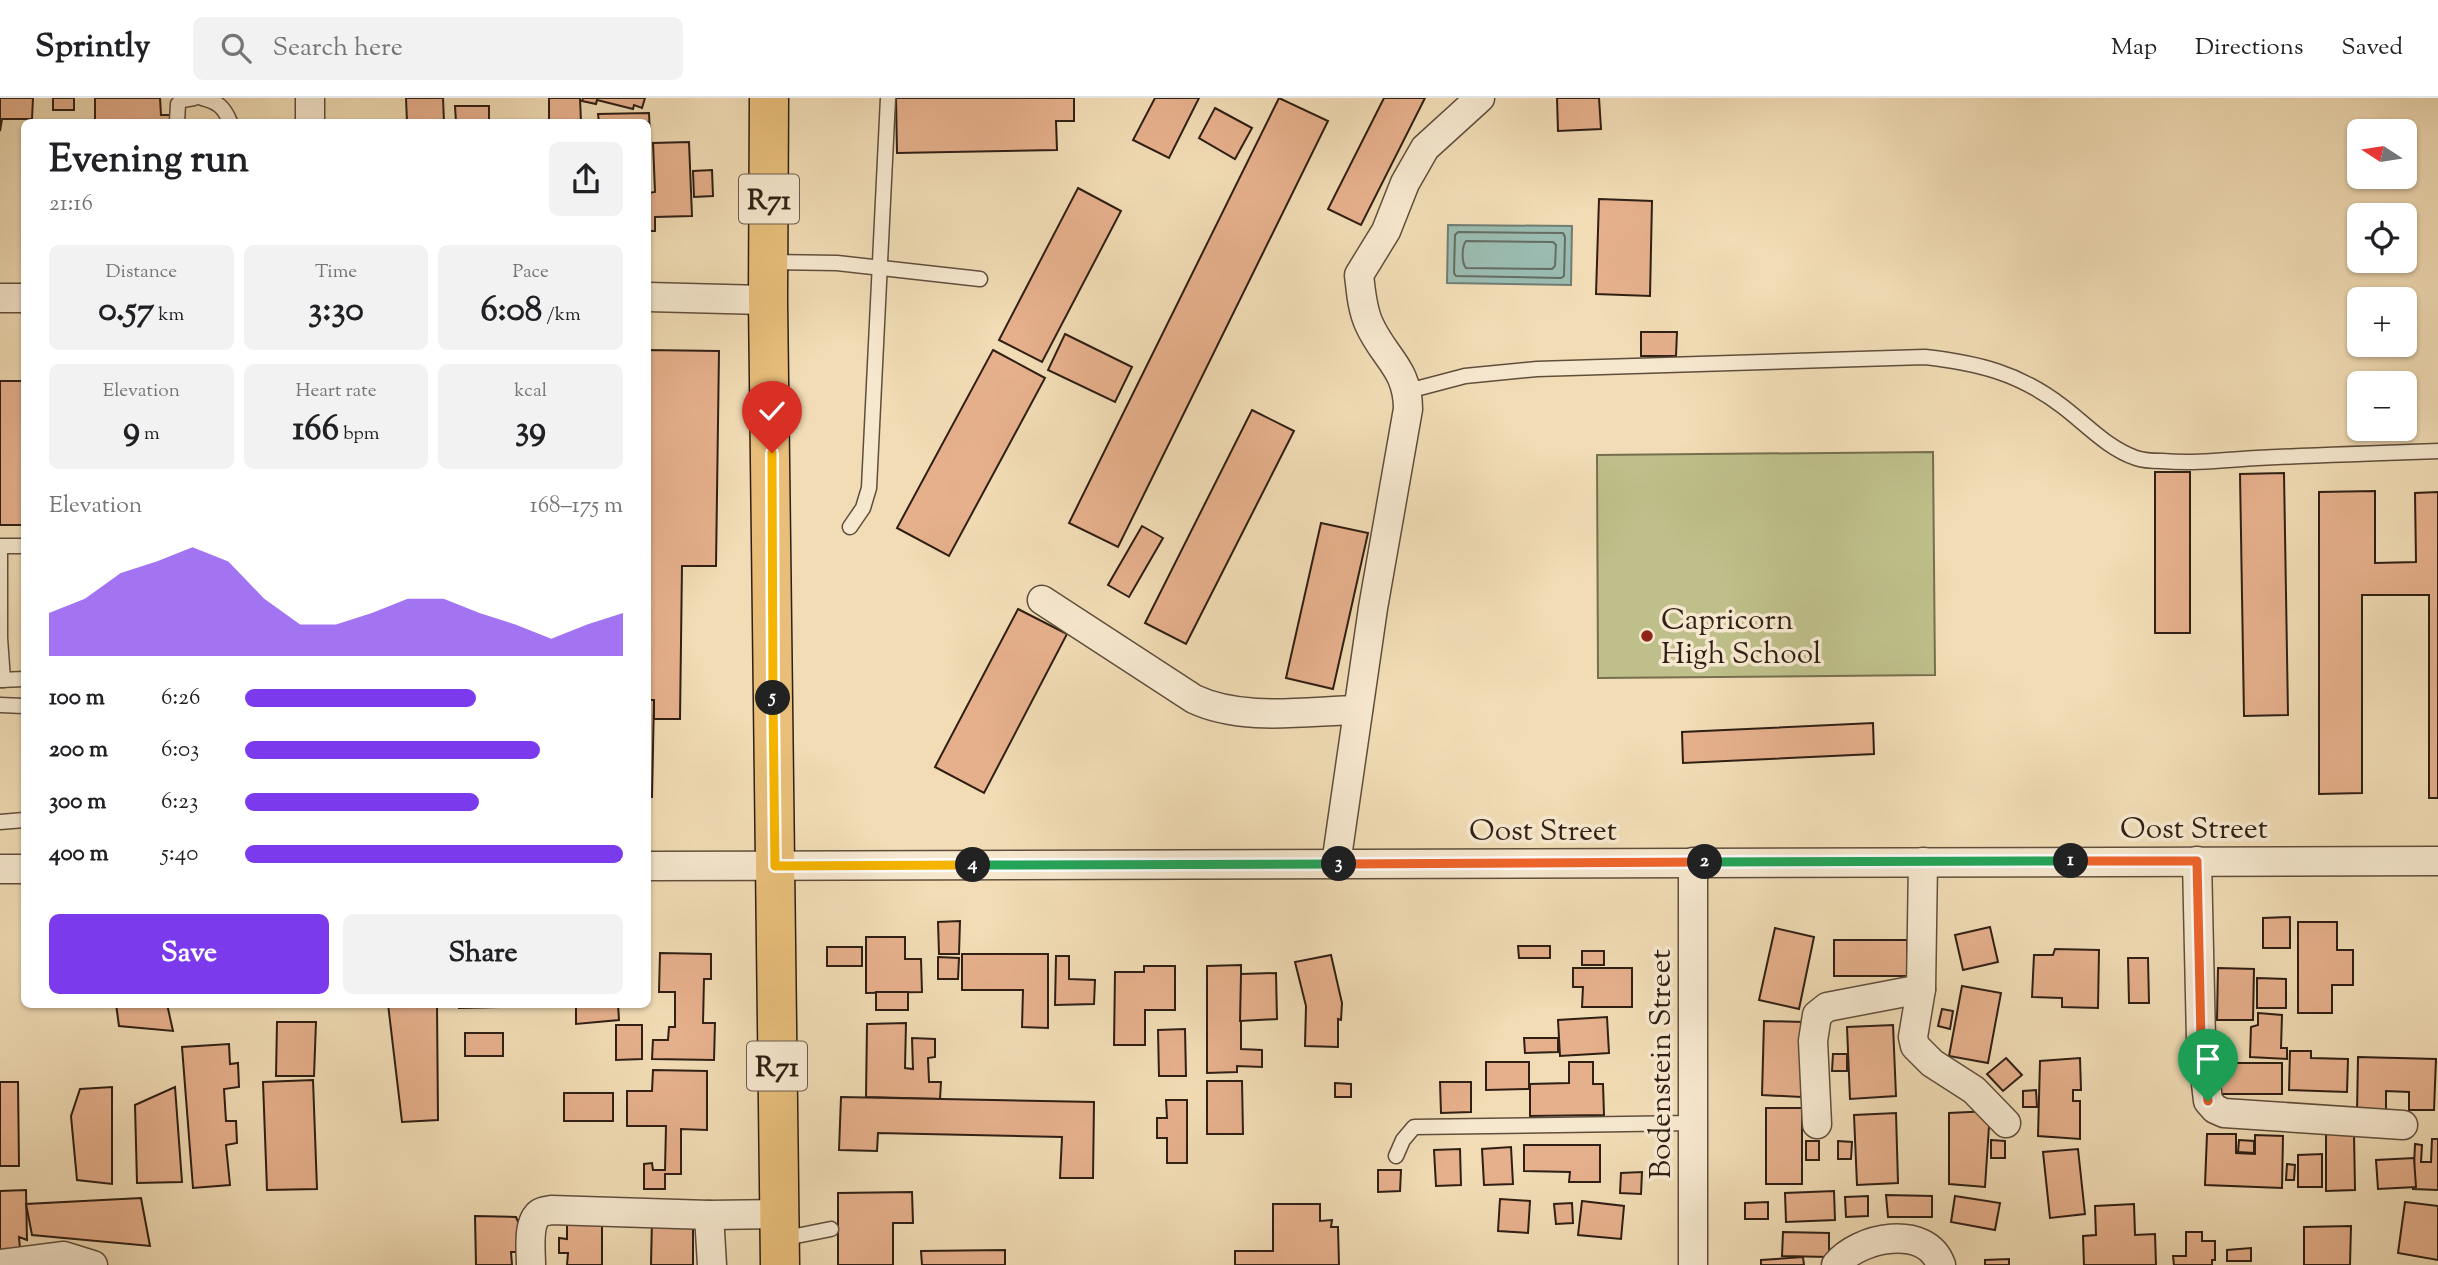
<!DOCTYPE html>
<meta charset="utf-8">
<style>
body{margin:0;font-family:"Sorts Mill Goudy",serif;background:#f2f2f2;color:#202124;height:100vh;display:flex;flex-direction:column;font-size:26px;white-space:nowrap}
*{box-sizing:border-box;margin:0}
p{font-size:23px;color:#757577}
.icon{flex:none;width:38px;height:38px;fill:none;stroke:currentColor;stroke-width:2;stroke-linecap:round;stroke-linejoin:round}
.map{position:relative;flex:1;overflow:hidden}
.drawer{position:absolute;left:21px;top:21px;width:630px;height:889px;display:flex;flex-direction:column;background:#fff;border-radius:10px;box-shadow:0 2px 5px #0004}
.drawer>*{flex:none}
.needle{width:46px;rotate:282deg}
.buttons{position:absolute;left:2347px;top:21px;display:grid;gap:14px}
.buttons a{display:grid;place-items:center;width:70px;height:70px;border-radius:10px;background:#fff;box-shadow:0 2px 5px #0004;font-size:35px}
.pin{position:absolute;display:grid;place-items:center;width:60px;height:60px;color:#fff;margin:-72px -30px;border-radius:50% 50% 50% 0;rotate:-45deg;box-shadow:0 0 7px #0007}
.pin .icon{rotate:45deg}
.km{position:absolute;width:35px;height:35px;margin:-18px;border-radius:50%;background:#222;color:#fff;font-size:19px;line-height:35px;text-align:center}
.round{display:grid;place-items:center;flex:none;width:74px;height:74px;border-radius:10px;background:#f2f2f2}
.summary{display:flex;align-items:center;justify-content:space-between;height:119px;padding:0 28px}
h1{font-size:38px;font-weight:800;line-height:52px}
.metrics{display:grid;grid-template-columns:repeat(3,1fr);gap:10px;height:119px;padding:7px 28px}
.metrics div{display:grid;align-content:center;border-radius:10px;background:#f2f2f2;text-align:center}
.metrics b{font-size:35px;font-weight:800}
.metrics small{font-size:19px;font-weight:400}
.metrics p{font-size:19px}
.chart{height:196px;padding:14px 28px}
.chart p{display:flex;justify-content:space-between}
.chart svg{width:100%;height:126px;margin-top:7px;fill:#7c3aed;opacity:.7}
.primary-button{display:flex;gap:14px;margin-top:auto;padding:14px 28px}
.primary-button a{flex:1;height:80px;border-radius:10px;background:#7c3aed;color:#fff;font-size:28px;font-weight:800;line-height:80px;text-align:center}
.primary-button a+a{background:#f2f2f2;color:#202124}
ul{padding:0 28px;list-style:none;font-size:23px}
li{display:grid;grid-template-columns:112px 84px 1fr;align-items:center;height:52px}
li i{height:18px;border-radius:9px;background:#7c3aed}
header{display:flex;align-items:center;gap:42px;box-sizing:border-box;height:98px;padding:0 35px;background:#fff;border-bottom:2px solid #e0e0e0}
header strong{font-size:33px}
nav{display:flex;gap:38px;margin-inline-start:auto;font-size:24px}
.search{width:490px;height:63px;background:#f2f2f2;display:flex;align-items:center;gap:18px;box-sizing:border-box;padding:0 24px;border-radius:10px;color:#757577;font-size:26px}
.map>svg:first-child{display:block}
</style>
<header>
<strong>Sprintly</strong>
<div class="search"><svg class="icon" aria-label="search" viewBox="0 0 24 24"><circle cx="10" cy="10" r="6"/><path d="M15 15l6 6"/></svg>Search here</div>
<nav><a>Map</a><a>Directions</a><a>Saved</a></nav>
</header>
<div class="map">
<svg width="2438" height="1167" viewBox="0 0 2438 1167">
<rect width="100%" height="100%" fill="#f1dcb5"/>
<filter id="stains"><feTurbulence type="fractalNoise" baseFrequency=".00286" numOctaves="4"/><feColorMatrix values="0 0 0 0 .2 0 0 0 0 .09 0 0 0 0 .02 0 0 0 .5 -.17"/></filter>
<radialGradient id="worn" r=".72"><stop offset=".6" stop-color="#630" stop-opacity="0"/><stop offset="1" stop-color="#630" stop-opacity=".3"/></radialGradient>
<polygon fill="#bebf8a" stroke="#766f4f" stroke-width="2" points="1933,354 1935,577 1598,580 1597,357"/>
<polygon fill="#9bbbb0" stroke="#707d72" stroke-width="2" points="1448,127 1572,128 1571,187 1447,185"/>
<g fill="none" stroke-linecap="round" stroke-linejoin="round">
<g stroke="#656d62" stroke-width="2">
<polygon points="1458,134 1563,135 1565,139 1564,178 1561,180 1456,178 1454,175 1455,137"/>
<path d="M1466,143l87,1 3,3 -1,21 -3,3 -86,-1c-5,-6 -4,-22 0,-27z"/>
</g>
</g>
<g fill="#e6b08c" stroke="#2f1f14" stroke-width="2">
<polygon points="0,0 33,0 32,21 2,21 0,33"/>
<rect x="53" y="0" width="21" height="12"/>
<polygon points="95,0 160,0 161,17 173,17 173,24 95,24"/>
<polygon points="406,0 443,0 444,24 407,24"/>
<polygon points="549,0 580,0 581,24 549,24"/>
<polygon points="583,0 645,0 642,10 634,7 633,11 597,2 596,6 582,3"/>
<polygon points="896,0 1074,0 1074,23 1056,23 1057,52 897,55"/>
<polygon points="1155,0 1199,0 1169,60 1133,42"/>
<polygon points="1279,0 1328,23 1118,449 1069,425"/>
<polygon points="1384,0 1425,0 1361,127 1328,111"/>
<polygon points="1557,0 1599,0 1601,31 1558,33"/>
<polygon points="455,8 489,8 489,24 456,24"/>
<polygon points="1215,10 1252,30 1235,61 1199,40"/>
<polygon points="649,15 650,37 648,38 648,24 599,24 598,16"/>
<polygon points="689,44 692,118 655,119 655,133 648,133 648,95 655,94 653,45"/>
<polygon points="712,72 713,98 694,99 693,73"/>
<polygon points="1078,90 1121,113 1042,264 999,242"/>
<polygon points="1599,101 1652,103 1650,198 1596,196"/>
<polygon points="1641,234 1677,234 1676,258 1641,258"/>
<polygon points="1065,236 1132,269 1115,304 1048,272"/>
<polygon points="648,252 719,253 716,468 682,468 680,621 654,621 654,602 648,602"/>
<polygon points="993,252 1045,280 949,458 897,430"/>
<rect x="0" y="283" width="24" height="144"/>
<polygon points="1252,312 1294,333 1186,546 1145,525"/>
<rect x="2155" y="374" width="35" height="161"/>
<polygon points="2284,375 2288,617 2244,618 2240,376"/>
<polygon points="2375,393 2375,465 2416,464 2415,395 2438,394 2438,700 2429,700 2429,497 2362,497 2362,695 2319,696 2319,394"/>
<polygon points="1321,425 1368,435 1333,591 1286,580"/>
<polygon points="1142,428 1163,440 1129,499 1108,487"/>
<polygon points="1018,511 1067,536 984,695 935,669"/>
<polygon points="648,602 654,602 652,699 648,699"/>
<polygon points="1873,625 1874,656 1683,665 1682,634"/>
<polygon points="2290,819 2290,850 2263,850 2263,820"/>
<polygon points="960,823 959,856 939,856 938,824"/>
<polygon points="2298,824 2337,824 2337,852 2353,852 2353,887 2332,887 2332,915 2298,915"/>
<polygon points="1990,829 1998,864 1963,872 1955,837"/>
<polygon points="1775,830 1814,839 1799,911 1759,902"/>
<polygon points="866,839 905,839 905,861 921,861 922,894 866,895"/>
<rect x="1834" y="842" width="73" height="36"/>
<polygon points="1518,848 1550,848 1550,860 1519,860"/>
<rect x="827" y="849" width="35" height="19"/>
<polygon points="2055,851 2099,852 2098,910 2062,909 2062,900 2032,899 2034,857 2053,857"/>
<rect x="1582" y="853" width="22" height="14"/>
<polygon points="660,855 711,856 711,881 704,881 703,925 715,925 714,962 652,961 653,942 668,942 669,929 675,929 675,894 659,894"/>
<polygon points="962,856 1048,856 1048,930 1022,929 1023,892 962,892"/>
<polygon points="1331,857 1342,905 1341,922 1338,921 1338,949 1305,948 1306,908 1295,864"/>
<polygon points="1056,858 1069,858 1069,881 1095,882 1094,906 1055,907"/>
<polygon points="938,859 959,860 958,881 938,881"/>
<polygon points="2128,860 2148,860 2149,905 2129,905"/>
<polygon points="1241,867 1241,951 1262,952 1262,969 1237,968 1237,974 1207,975 1207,868"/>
<polygon points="1144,868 1175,868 1175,912 1145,912 1145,947 1114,947 1115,874 1144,874"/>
<polygon points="1573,870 1632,870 1632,909 1582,909 1583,889 1573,889"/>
<polygon points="2218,870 2254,871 2253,922 2217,922"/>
<polygon points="1276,875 1277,921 1240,923 1241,876"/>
<polygon points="2257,880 2286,881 2286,910 2257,910"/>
<polygon points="1962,888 2001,895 1988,965 1949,958"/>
<rect x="876" y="894" width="32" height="18"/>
<polygon points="116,906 167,906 173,933 119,928"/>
<polygon points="388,906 437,906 438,1022 402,1024"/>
<polygon points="459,906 499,906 499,909 459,910"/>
<polygon points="576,906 618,906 619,922 576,926"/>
<polygon points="1942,911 1953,913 1950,931 1938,928"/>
<polygon points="2258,915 2282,917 2281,950 2287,950 2287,961 2250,959 2251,929 2258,927"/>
<polygon points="1607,919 1609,955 1560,958 1558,922"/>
<polygon points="1764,923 1804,924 1801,999 1762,997"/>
<polygon points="277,924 316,924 314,978 276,978"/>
<polygon points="906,925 905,970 913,971 912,940 935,941 935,959 928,960 929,984 941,984 940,1001 866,999 867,926"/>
<polygon points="616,927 642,927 642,961 616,962"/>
<polygon points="1893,927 1896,998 1850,1001 1847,929"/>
<polygon points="1185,931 1186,978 1159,978 1158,932"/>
<rect x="465" y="935" width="38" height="23"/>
<polygon points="1524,940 1558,940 1558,954 1525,955"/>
<polygon points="229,946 230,966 238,965 239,989 224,991 226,1023 236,1023 237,1045 226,1047 230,1087 193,1090 182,949"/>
<polygon points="2290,953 2311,953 2311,960 2348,961 2347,994 2289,992"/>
<polygon points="1833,956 1847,956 1847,973 1832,973"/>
<polygon points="2358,959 2436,961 2434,1012 2409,1012 2409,994 2386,993 2386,1017 2357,1016"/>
<polygon points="2006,960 2022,977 2003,993 1987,976"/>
<polygon points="2080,960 2081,992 2073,992 2073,1003 2080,1003 2080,1041 2038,1038 2040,963"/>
<polygon points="1486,964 1529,964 1529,991 1486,992"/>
<polygon points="1569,964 1593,964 1593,986 1603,986 1604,1017 1530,1018 1530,986 1569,985"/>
<rect x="2217" y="965" width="65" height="31"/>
<polygon points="653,972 707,973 707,1032 681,1031 681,1076 665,1076 665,1091 644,1091 644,1066 652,1065 653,1072 665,1072 666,1028 627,1028 627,993 652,993"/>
<polygon points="313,982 317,1091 267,1092 263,984"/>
<polygon points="1207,983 1242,983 1243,1036 1207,1036"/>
<polygon points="0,984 18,984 19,1068 0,1068"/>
<polygon points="1440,984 1471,984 1471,1014 1441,1015"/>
<polygon points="1335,985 1351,986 1351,999 1335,999"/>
<polygon points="112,989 112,1086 77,1082 71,1018 80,991"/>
<polygon points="175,989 182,1084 137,1085 135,1007"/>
<polygon points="2036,992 2037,1009 2023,1009 2023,993"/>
<rect x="564" y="995" width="49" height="28"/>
<polygon points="841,999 1094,1004 1093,1080 1060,1080 1062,1039 878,1035 877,1053 839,1052"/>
<polygon points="1166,1002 1187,1002 1187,1065 1167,1065 1167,1040 1157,1040 1157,1020 1167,1020"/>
<rect x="1766" y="1010" width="36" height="76"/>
<polygon points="1990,1013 1985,1089 1949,1086 1949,1015"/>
<polygon points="1896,1015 1898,1085 1857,1087 1854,1017"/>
<polygon points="2207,1036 2236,1036 2236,1055 2255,1056 2255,1037 2283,1038 2282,1090 2205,1087"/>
<polygon points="2326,1036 2354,1036 2355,1092 2326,1093"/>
<polygon points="2432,1041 2438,1041 2438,1092 2413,1091 2415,1046 2422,1047 2421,1064 2431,1064"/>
<polygon points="1991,1042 2005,1043 2005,1060 1991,1060"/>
<polygon points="2239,1042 2254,1043 2254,1055 2238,1054"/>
<rect x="1806" y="1043" width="13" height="19"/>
<polygon points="1838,1043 1852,1044 1851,1061 1838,1061"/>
<polygon points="1524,1047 1600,1047 1600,1084 1569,1084 1570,1074 1524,1073"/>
<polygon points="1511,1049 1513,1086 1484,1087 1482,1051"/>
<polygon points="1460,1051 1461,1087 1436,1088 1434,1052"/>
<polygon points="2078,1051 2085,1116 2050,1120 2043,1054"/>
<polygon points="2322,1056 2322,1089 2298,1089 2298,1057"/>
<polygon points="2414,1060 2416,1089 2378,1091 2376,1062"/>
<polygon points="2287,1066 2295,1067 2294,1082 2286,1082"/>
<polygon points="1378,1072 1401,1072 1400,1093 1378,1094"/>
<polygon points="1642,1074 1641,1096 1620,1095 1621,1075"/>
<polygon points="26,1092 27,1142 19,1139 20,1151 0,1152 0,1093"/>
<polygon points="1834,1093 1835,1122 1786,1124 1785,1095"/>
<polygon points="912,1094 913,1125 893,1125 893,1167 838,1167 838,1095"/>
<polygon points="1886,1097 1932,1098 1932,1119 1888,1119"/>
<polygon points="1868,1098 1868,1118 1846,1119 1845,1099"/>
<polygon points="1955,1098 2000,1105 1995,1132 1951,1124"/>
<polygon points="141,1100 150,1148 32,1137 26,1106"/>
<polygon points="1500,1101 1530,1103 1528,1135 1498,1133"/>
<polygon points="1582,1103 1624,1108 1621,1141 1578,1137"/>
<polygon points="1768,1104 1768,1121 1745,1121 1745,1105"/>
<polygon points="2405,1104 2438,1108 2438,1162 2398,1155"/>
<polygon points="1572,1105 1573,1125 1556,1126 1554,1106"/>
<polygon points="1273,1106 1320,1106 1320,1123 1332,1122 1331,1129 1338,1129 1339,1167 1235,1167 1235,1153 1273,1153"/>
<polygon points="2134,1106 2135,1137 2155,1136 2156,1167 2084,1167 2083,1138 2096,1137 2095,1108"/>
<polygon points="475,1118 516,1119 523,1135 521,1154 511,1154 512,1167 476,1167"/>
<polygon points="652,1120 693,1120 693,1167 651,1167"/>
<polygon points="567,1122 602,1122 602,1167 567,1167 568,1155 559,1155 559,1140 567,1141"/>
<polygon points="2351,1128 2350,1167 2304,1167 2304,1129"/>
<polygon points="1783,1134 1829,1135 1829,1159 1782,1158"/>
<polygon points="2186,1134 2202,1134 2202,1143 2215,1143 2215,1162 2212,1162 2212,1167 2174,1167 2173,1158 2186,1158"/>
<polygon points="2251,1150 2251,1163 2227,1163 2227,1152"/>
<polygon points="1005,1152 1005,1167 922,1167 921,1153"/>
<polygon points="1803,1159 1804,1167 1761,1167 1761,1162"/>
<polygon points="2009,1161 2009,1167 1985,1167 1985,1162"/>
</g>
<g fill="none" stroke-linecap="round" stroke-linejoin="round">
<g stroke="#604e3c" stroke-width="17">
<g id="lane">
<path d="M202,0c16,4 22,9 28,24"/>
<polyline points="177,24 178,6 182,2 194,0"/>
<polyline points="770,164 837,165 980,181"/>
<path d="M1408,293l57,-15 72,-7 388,-12c53,6 94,16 137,49 24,18 45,42 74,52 8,3 18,3 26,3 32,3 63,-1 95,-3 60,-3 121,-5 181,-7"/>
<polyline points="850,429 863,410 869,390 888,0"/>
<polyline points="0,582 24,581"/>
<polyline points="3,582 0,540 0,448 24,448"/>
<polyline points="0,607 24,608"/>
<polyline points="0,724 24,722"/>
<polyline points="1396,1058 1403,1042 1414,1029 1693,1025"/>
<polyline points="781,1141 831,1131"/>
</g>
</g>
<g stroke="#604e3c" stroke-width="31">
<g id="street">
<polyline points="310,0 310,24"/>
<polyline points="648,199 768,202"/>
<polyline points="0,200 24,200"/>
<path d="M1042,502l152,99c49,23 112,12 164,11"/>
<polyline points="2197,763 2201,942 2208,1003 2215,1011 2224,1015 2403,1027"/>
<path d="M1336,766l37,-256 35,-199c0,-41 -24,-51 -39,-85 -7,-15 -8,-33 -10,-49l27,-44 19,-48 20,-35 55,-50"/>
<polyline points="648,768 2438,763"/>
<polyline points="0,771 24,771"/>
<polyline points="1921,891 1913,939 1915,948 1932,965 1974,992 2006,1025"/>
<polyline points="1817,1026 1813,943 1817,917 1827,909 1921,891 1923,764"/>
<polyline points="709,1117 712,1167"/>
<polyline points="0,1166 64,1158 93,1167"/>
<path d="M531,1167c0,-13 -4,-43 9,-52 3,-2 8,-2 11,-3l158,5 70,-1"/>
<polyline points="1693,1167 1693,764"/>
<path d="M1836,1167c22,-28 90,-42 105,0"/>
</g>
</g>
<g stroke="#2f1f14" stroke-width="41">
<polyline id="primary" points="769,0 768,202 780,1167"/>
</g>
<use href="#lane" stroke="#f6e8cf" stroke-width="14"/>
<use href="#street" stroke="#f6e8cf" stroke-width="28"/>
<use href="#primary" stroke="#e8be7a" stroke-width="38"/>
</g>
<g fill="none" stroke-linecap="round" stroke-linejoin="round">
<g stroke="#fff" stroke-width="14">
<polyline id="split-1" points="2071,763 2197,763 2201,942 2208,1003"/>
</g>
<g stroke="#fff" stroke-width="14">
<polyline id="split-2" points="1705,764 2071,763"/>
</g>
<g stroke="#fff" stroke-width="14">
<polyline id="split-3" points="1339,766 1705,764"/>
</g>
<g stroke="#fff" stroke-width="14">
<polyline id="split-4" points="973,767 1339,766"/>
</g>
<g stroke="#fff" stroke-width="14">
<polyline id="split-5" points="773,600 775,768 973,767"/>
</g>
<g stroke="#fff" stroke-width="14">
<polyline id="split-6" points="772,355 773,600"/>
</g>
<use href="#split-1" stroke="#f0652b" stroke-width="9"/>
<use href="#split-2" stroke="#22a559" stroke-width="9"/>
<use href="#split-3" stroke="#f0652b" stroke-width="9"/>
<use href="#split-4" stroke="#22a559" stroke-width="9"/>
<use href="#split-5" stroke="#f5b400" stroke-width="9"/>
<use href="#split-6" stroke="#f5b400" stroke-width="9"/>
</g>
<circle fill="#8f2418" stroke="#f6e8cf" stroke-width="2.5" cx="1647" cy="538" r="7"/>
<g text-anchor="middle" stroke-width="7" stroke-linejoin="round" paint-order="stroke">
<g fill="#f6e8cf" stroke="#6b5b4c" stroke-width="2">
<rect x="739" y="76.5" width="60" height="49" rx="5"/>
<rect x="747" y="943.5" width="60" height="49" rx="5"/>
</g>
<g font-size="28" font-weight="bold" fill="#2f1f14">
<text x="769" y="111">R71</text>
<text x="777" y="978">R71</text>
</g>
<g font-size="30" fill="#2f1f14" stroke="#f6e8cf" text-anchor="start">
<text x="1661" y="531">Capricorn<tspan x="1661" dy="34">High School</tspan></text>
</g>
<g font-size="30" fill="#2f1f14" stroke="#f6e8cf">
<text x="2194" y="740">Oost Street</text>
<text x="1543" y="742">Oost Street</text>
<text transform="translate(1660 966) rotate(-90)" y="10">Bodenstein Street</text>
</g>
</g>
<rect width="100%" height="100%" filter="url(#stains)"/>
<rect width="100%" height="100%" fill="url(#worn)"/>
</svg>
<div class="buttons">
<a><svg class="needle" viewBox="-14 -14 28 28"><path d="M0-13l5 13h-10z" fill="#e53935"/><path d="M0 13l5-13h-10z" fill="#757577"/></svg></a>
<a><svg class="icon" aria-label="locate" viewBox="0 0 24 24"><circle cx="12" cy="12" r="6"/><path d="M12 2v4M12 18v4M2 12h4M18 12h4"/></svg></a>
<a>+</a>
<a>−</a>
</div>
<div class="pin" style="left:2208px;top:1003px;background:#1e9e55"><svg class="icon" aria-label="arrive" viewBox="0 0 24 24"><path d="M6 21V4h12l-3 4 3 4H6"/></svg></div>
<div class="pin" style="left:772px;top:355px;background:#d93025"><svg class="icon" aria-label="check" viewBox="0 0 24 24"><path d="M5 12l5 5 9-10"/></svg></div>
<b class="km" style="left:2071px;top:763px">1</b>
<b class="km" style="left:1705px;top:764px">2</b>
<b class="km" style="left:1339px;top:766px">3</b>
<b class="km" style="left:973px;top:767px">4</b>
<b class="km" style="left:773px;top:600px">5</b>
<section class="drawer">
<div class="summary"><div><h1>Evening run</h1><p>21:16</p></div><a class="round"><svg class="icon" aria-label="share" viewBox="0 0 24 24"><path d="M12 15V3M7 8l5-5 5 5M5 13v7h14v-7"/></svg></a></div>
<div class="metrics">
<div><p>Distance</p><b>0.57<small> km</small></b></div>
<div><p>Time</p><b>3:30</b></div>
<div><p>Pace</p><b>6:08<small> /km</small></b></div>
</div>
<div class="metrics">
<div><p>Elevation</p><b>9<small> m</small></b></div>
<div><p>Heart rate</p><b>166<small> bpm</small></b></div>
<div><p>kcal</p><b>39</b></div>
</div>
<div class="chart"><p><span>Elevation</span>168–175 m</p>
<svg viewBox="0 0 160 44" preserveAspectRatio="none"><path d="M0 44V29L10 24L20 15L30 11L40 6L50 11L60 24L70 33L80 33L90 29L100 24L110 24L120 29L130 33L140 38L150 33L160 29V44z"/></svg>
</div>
<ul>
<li><b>100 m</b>6:26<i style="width:61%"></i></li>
<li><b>200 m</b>6:03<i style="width:78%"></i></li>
<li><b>300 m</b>6:23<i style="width:62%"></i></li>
<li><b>400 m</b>5:40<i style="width:100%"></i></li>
</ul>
<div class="primary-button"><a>Save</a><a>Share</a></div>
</section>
</div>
